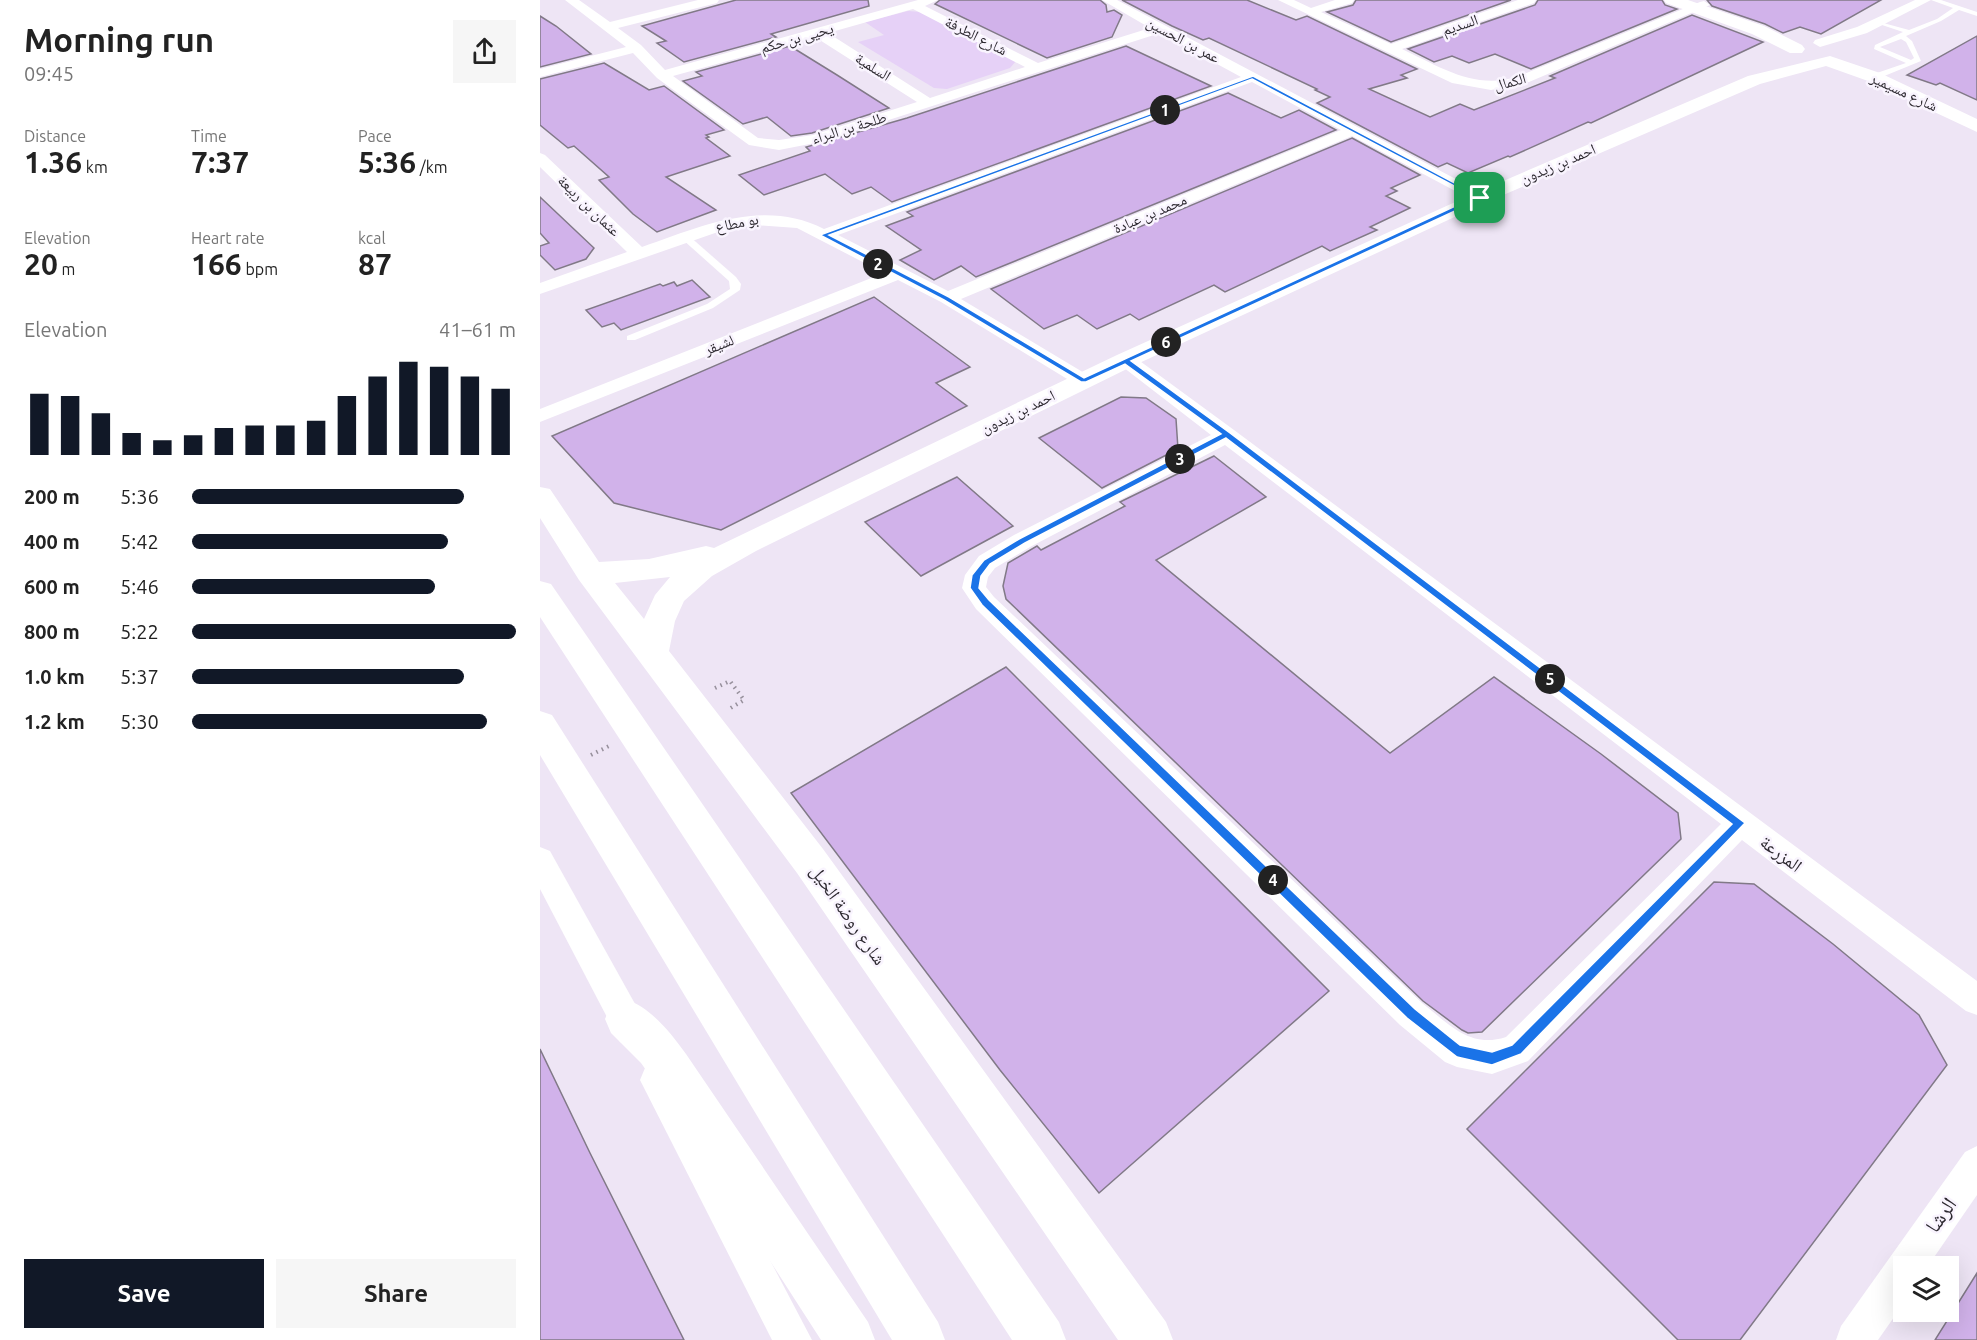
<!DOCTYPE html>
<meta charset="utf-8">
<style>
body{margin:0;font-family:Ubuntu,"Noto Naskh Arabic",sans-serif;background:#f6f6f6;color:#222;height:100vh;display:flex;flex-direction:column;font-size:22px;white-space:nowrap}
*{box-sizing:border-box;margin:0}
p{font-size:20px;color:#767676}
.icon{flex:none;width:33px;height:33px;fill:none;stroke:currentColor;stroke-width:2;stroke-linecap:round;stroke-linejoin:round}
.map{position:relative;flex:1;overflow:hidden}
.panel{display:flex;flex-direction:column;background:#fff;width:540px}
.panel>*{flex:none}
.buttons{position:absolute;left:1353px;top:1256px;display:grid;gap:12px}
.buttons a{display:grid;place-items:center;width:66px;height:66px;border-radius:0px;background:#fff;box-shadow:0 6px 24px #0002;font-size:30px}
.pin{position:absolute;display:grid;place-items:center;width:51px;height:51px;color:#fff;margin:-26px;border-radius:12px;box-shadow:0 3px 9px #0006}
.km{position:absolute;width:30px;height:30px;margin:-15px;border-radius:50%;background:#222;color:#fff;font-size:16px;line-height:30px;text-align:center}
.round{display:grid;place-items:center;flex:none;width:63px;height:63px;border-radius:0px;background:#f6f6f6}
.head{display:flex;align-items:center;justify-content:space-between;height:102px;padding:0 24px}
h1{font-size:33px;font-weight:600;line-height:45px}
.metrics{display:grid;grid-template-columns:repeat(3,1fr);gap:9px;height:102px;padding:6px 24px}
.metrics div{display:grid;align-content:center}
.metrics b{font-size:30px;font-weight:600}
.metrics small{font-size:16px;font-weight:400}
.metrics p{font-size:16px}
.chart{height:168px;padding:12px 24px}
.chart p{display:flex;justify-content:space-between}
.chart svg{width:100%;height:108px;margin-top:6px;stroke:#111827;stroke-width:6}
.action{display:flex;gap:12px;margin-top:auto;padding:12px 24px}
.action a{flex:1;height:69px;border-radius:0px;background:#111827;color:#fff;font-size:24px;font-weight:600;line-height:69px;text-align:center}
.action a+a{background:#f6f6f6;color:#222}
ul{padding:0 24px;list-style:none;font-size:20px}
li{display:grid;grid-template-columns:96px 72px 1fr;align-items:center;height:45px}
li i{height:15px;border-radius:8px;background:#111827}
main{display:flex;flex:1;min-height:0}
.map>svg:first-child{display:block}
</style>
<main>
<section class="panel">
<div class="head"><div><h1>Morning run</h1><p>09:45</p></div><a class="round"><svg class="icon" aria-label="share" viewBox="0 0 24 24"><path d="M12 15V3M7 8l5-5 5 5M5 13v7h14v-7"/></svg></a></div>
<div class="metrics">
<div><p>Distance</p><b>1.36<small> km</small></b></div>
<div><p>Time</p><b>7:37</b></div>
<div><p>Pace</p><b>5:36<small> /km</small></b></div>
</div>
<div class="metrics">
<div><p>Elevation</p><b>20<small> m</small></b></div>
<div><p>Heart rate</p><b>166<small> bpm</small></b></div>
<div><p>kcal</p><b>87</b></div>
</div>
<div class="chart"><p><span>Elevation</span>41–61 m</p>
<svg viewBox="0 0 160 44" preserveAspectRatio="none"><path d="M5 44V19M15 44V20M25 44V27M35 44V35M45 44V38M55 44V36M65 44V33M75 44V32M85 44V32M95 44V30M105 44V20M115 44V12M125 44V6M135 44V8M145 44V12M155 44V17"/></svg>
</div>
<ul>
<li><b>200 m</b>5:36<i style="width:84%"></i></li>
<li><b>400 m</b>5:42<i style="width:79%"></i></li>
<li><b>600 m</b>5:46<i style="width:75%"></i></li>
<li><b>800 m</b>5:22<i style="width:100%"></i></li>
<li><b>1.0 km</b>5:37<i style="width:84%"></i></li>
<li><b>1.2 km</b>5:30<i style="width:91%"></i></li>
</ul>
<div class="action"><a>Save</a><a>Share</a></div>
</section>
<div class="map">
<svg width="1437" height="1340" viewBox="0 0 1437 1340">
<rect width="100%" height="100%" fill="#eee5f5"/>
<polygon fill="#e6d1f7" points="368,11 381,12 476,61 470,68 407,89 394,88 318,42 344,35 325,22"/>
<g fill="#d1b2ea" stroke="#817987" stroke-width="1.5">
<polygon points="196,0 328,0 329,6 231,34 236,37 144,62 117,43 126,41 102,26"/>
<polygon points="400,0 560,0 566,5 567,12 574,10 582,15 572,37 507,58 395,4"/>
<polygon points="582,0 707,0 756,20 767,16 877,69 861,75 867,78 829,89 890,117 920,104 934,110 1015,78 1010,76 1152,15 1223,42 1051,123 1048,122 970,157 968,156 928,173 907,163 898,167 777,103 790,97 775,90 777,89 669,38 663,40 632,26"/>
<polygon points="816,0 971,0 851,42 787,12 813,5"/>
<polygon points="998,0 1122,0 1125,5 1137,9 991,69 955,54 929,63 912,56 894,62 868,49 995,5"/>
<polygon points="1167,0 1341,0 1281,34 1260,27 1243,33 1225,24 1172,6"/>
<polygon points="0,16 16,26 51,54 0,67"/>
<polygon points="1437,36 1437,100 1400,83 1396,85 1367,75"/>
<polygon points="250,46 297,75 349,108 272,133 251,136 227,117 203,124 143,81 162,76 156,72"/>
<polygon points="586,46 671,86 352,202 331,187 312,194 285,174 224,195 199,175 270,151 266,147 367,118"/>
<polygon points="64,63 109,90 124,86 184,130 166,135 169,137 166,138 190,156 126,177 176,210 117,232 93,214 59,180 69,177 34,146 28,148 0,125 0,79"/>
<polygon points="688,93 741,118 759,110 796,130 436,277 421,266 394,280 360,260 381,250 346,226 373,216 367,212"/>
<polygon points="812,138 880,175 851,188 857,191 846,196 870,208 830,227 837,230 790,251 782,246 685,292 674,285 599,320 590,314 557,329 537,315 504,329 451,289"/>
<polygon points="0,197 54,248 46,259 15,270 0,255 0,246 9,243 0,233"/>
<polygon points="152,280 170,297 81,330 74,323 62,327 46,310 120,284 123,286 134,282 137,286"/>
<polygon points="334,297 430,367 396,383 427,406 181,530 74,503 12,436"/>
<polygon points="581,397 606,398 636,419 638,449 562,488 499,438"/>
<polygon points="674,456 726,497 616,560 850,753 954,677 1061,754 1138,813 1141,839 942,1032 928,1033 922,1030 883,1001 466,599 463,586 468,563 497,546 501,550 585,506 580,502"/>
<polygon points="417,477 473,526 381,576 325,522"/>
<polygon points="466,667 789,991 559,1193 460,1070 251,793"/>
<polygon points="1174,882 1214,884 1293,944 1379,1015 1407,1065 1200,1340 1138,1340 927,1129"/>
<polygon points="0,1049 50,1153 144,1340 0,1340"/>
<polygon points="1437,1273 1437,1340 1395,1340"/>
</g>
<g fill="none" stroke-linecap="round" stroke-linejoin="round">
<g stroke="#97909c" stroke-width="4" stroke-dasharray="1.5 4.5" stroke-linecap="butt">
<polyline points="175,688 190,681 204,700 189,709"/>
<polyline points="51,755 71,745"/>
</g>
<g fill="#fff" fill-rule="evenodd">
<path d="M1391,0h10l36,12v4l-18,-6 -18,11 -35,15 6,5 9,20 -44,18h-6v-4l35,-12 -32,-14 1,-4 28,-13 -27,-9v-2l33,9 28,-11 16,-11zM1361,39l5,3 8,16 -3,2 -31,-13z"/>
<polygon points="142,235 148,235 196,277 201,284 200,290 173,308 95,340 87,340 87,336 167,304 190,289 189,281 142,239"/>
</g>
<g fill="#fff" fill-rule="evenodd">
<path d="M25,0h14l31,22 88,-22h21l-2,3 -99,25 23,17 24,25 253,-70h20l-13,6 113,57 112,-35 -48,-28h15l369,195 2,3 -8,5 -6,-2 -122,-65 -391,163 130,78 3,4 -3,4h-14l-136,-83 -43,-22 -358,142v-13l344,-136 -87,-45 -42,-3 -40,8 -175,61v-11l87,-31 -87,-85v-14l5,2 97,92c59,-21 122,-49 182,-18l417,-152 -81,-44 -340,109 -41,8 -30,-5 -92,-67 -24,-25 -93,24v-8l86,-22zM373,9l112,58 -95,31 -102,-65zM275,37l102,65 -104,33 -34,5 -21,-2 -85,-62zM712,82l89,48 -393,161 -110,-56z"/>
<path d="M738,0h16l17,8 24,-8h19l-2,3 -31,9 70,32 127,-44h18l-2,3 -132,46c38,18 74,42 117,27l181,-74 4,-1 6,4 -181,77 -38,8 -39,-7z"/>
<polygon points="1375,0 1391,0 1327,33 1280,47 1273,43 1275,40 1317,27"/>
<path d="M586,354l7,2 101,74 743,551v34l-11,-4 -224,-171 -214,221 -36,13 -35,-7 -12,-5 -45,-37 -424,-416 -14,-21 3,-13 14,-19 35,-21 197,-100 -92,-71 -3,-4 3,-4zM685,445l496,379 -215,213c-36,12 -57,-13 -84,-34l-428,-406 -8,-10 2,-10 7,-9 35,-21z"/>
<polygon points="0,847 10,851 104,1020 108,1031 104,1042 92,1047 80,1042 0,889"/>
<polygon points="117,1063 129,1068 272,1340 232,1340 100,1080 105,1068"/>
<polygon points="1437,1146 1437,1195 1388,1266 1364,1266 1364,1303 1338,1340 1296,1340 1301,1326 1425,1152"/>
</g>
<g fill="#fff" fill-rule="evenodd">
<polygon points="1124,0 1148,0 1224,26 1262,45 1265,49 1262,53 1250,53 1212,34 1126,3"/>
<path d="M1290,56l50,17 97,46v13l-109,-51 -42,-15 -66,18 -273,118 -352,163 -379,186 -44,25 -28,25 -9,20 -6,30 154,198 343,473 7,18h-55l-321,-467 -218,-293 -39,-62v-31l10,2 49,73 50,-3 57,-13 8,2 403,-193 356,-161 275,-118zM130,577l-15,18 -11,24 -29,-36z"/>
</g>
<g fill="#fff" fill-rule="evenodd">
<polygon points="0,581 11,584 519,1322 526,1340 472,1340 0,617"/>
<polygon points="0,711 12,715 398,1322 405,1340 352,1340 0,755"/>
<path d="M86,999c26,10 44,33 60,55l182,268 7,18h-54l-165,-256 -15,-21 -30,-30 -6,-14 6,-14z"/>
</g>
</g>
<path fill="#1a73e8" stroke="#fff" stroke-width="1.5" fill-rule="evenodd" d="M713,76l230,122 -352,163 99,72 515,390 -224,231 -29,11 -35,-8 -50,-39 -425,-413 -12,-17 2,-13 12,-15 35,-21 202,-105 -96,-70 -39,18h-5l-137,-82 -124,-65zM712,79l223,118 -391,181 -135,-81 -120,-62zM686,438l506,386 -220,221 -20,7 -32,-7 -45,-36 -426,-409 -10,-12 2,-12 9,-12 35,-21z"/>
<g text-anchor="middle" stroke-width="5" stroke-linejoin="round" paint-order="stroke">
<g font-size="15" fill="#2d2930" stroke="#f9f4fe">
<text transform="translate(920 25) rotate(-19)" y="5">السديم</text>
<text transform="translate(436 36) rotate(27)" y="5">شارع الطرفة</text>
<text transform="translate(257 38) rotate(-16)" y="5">يحيى بن حكم</text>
<text transform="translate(643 40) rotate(28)" y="5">عمر بن الحسين</text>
<text transform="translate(333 67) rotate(32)" y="5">السلمية</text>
<text transform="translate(970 82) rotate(-15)" y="5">الكمال</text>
<text transform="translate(1364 92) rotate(25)" y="5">شارع مسيمير</text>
<text transform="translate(309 128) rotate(-17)" y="5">طلحة بن البراء</text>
<text transform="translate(1018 164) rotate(-23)" y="5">احمد بن زيدون</text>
<text transform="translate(49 206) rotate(44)" y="5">عثمان بن ربيعة</text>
<text transform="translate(610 214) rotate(-23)" y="5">محمد بن عبادة</text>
<text transform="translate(197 223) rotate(-11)" y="5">بو مطاع</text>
<text transform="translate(179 345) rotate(-22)" y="5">لشيقر</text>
<text transform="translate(478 412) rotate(-26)" y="5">احمد بن زيدون</text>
</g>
<g font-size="18" fill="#2d2930" stroke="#f9f4fe">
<text transform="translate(1241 854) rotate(37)" y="6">المزرعة</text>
<text transform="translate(308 915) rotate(55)" y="6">شارع روضة الخيل</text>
</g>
<g font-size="21" fill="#2d2930" stroke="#f9f4fe">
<text transform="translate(1401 1215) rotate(-55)" y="7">الرشا</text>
</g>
</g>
</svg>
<div class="buttons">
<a><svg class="icon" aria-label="layers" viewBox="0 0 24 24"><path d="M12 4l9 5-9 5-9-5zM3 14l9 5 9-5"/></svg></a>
</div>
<div class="pin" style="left:940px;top:198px;background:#1e9e55"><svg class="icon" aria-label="arrive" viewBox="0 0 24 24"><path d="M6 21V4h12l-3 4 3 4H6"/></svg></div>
<b class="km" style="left:625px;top:110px">1</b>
<b class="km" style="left:338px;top:264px">2</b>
<b class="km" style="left:640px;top:459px">3</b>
<b class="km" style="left:733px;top:880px">4</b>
<b class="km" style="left:1010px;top:679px">5</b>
<b class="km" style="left:626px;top:342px">6</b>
</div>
</main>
